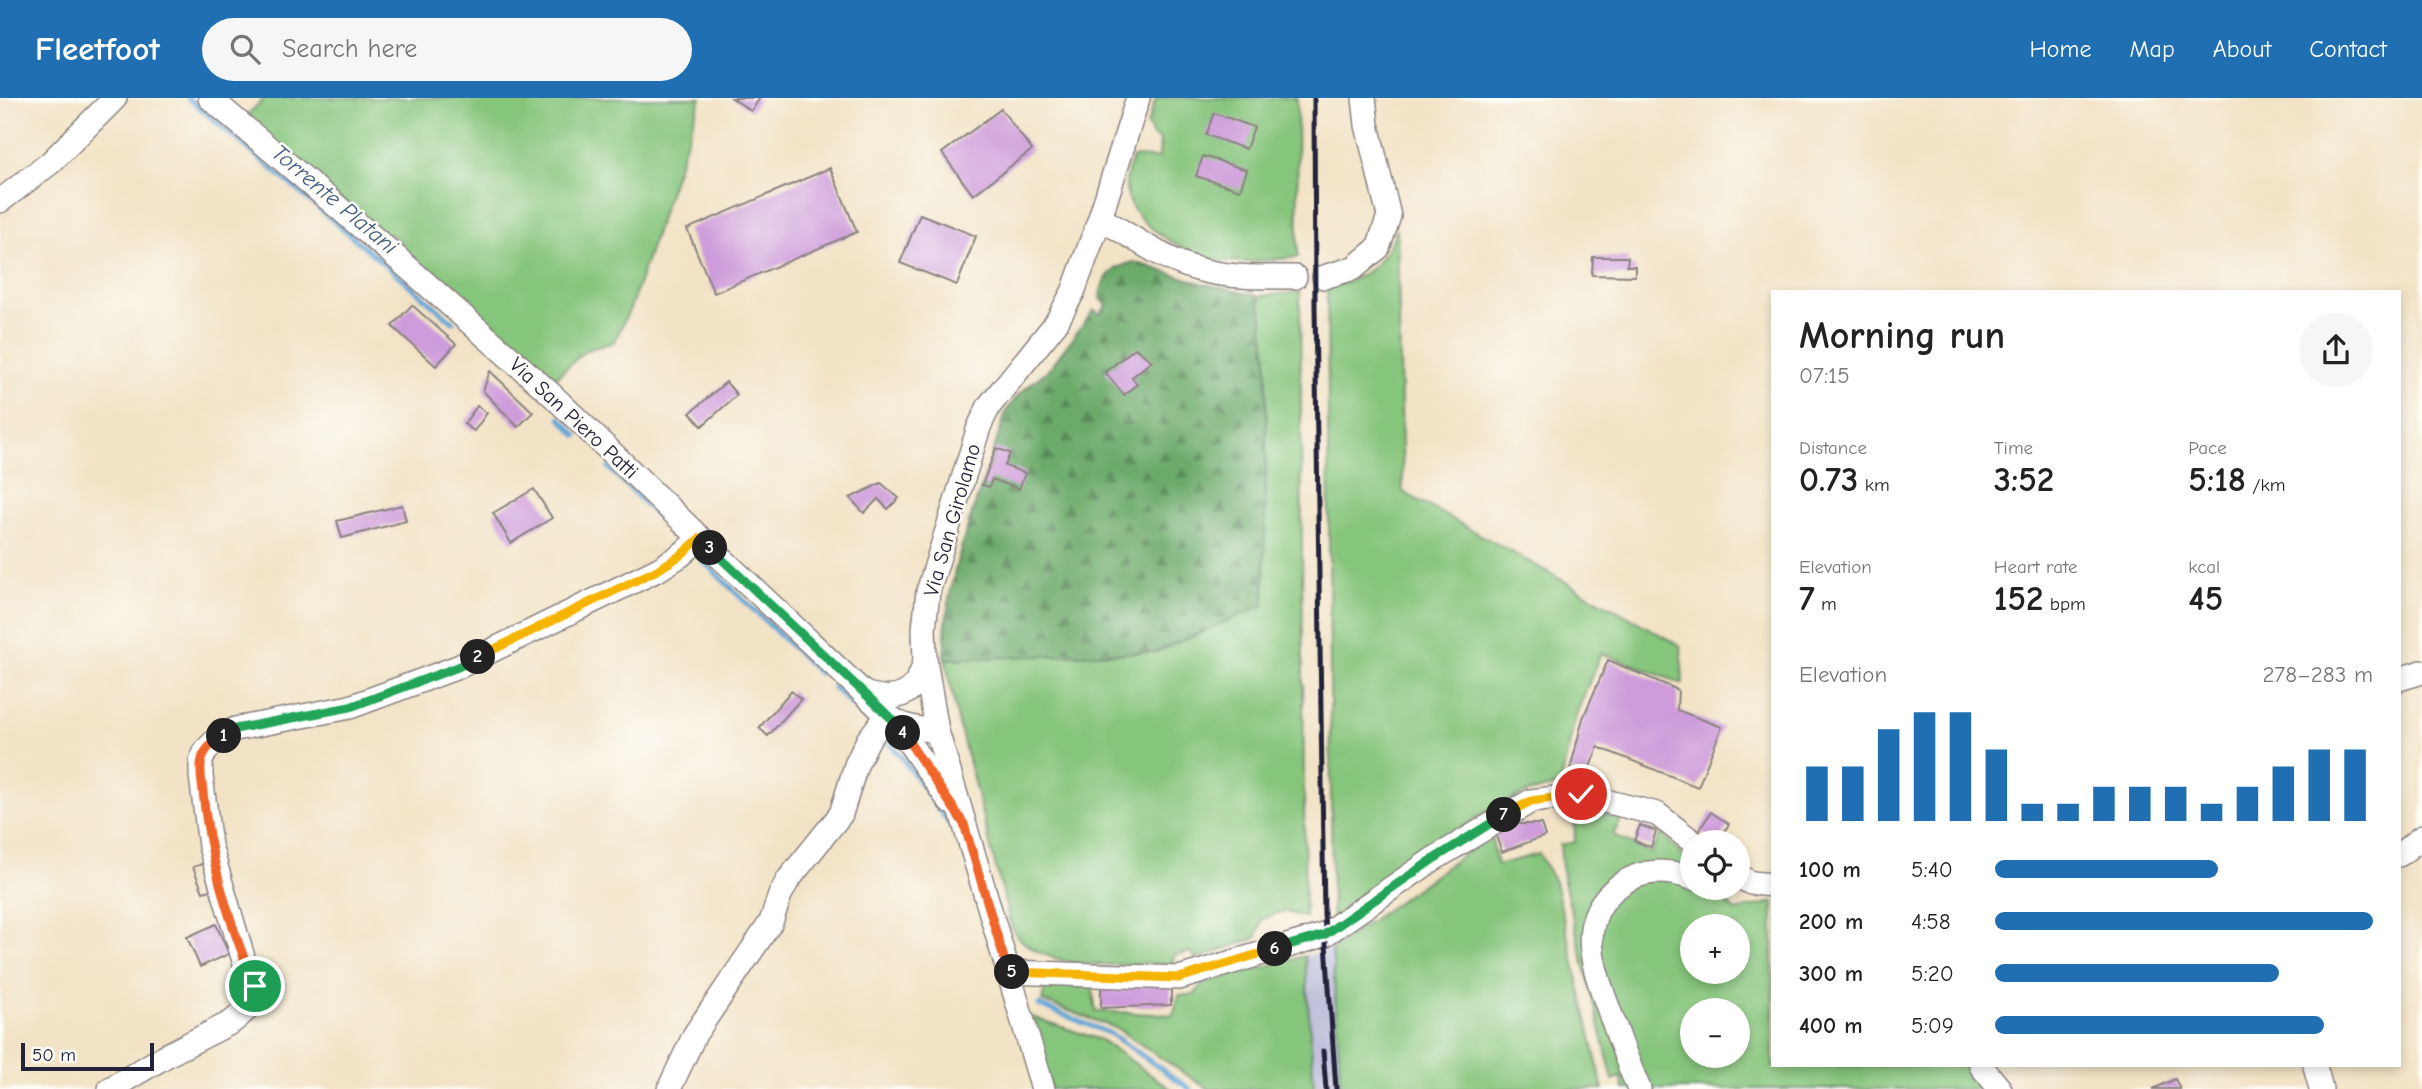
<!DOCTYPE html>
<meta charset="utf-8">
<style>
body{margin:0;font-family:"Comic Neue",sans-serif;background:#f6f6f6;color:#222;height:100vh;display:flex;flex-direction:column;font-size:26px;white-space:nowrap}
*{box-sizing:border-box;margin:0}
p{font-size:23px;color:#767676}
.icon{flex:none;width:38px;height:38px;fill:none;stroke:currentColor;stroke-width:2;stroke-linecap:round;stroke-linejoin:round}
.map{position:relative;flex:1;overflow:hidden}
.sheet{position:absolute;left:1771px;top:192px;width:630px;height:777px;display:flex;flex-direction:column;background:#fff;border-radius:0px;box-shadow:0 4px 10px #0003}
.sheet>*{flex:none}
.fabs{position:absolute;left:1680px;top:732px;display:grid;gap:14px}
.fabs a{display:grid;place-items:center;width:70px;height:70px;border-radius:50%;background:#fff;box-shadow:0 4px 10px #0003;font-size:35px}
.scale{position:absolute;left:21px;bottom:18px;width:133px;box-sizing:border-box;padding-left:7px;border:4px solid #22223b;border-top:0;font-size:19px;line-height:24px;white-space:nowrap;color:#22223b;-webkit-text-stroke:5px #fdfcf7;paint-order:stroke}
.pin{position:absolute;display:grid;place-items:center;width:60px;height:60px;color:#fff;margin:-30px;border:4px solid #fff;border-radius:50%;box-shadow:0 2px 7px #0007}
.km{position:absolute;width:35px;height:35px;margin:-18px;border-radius:50%;background:#222;color:#fff;font-size:19px;line-height:35px;text-align:center}
.round{display:grid;place-items:center;flex:none;width:74px;height:74px;border-radius:37px;background:#f6f6f6}
.head{display:flex;align-items:center;justify-content:space-between;height:119px;padding:0 28px}
h1{font-size:38px;font-weight:800;line-height:52px}
.metrics{display:grid;grid-template-columns:repeat(3,1fr);gap:10px;height:119px;padding:7px 28px}
.metrics div{display:grid;align-content:center}
.metrics b{font-size:35px;font-weight:800}
.metrics small{font-size:19px;font-weight:400}
.metrics p{font-size:19px}
.chart{height:196px;padding:14px 28px}
.chart p{display:flex;justify-content:space-between}
.chart svg{width:100%;height:126px;margin-top:7px;stroke:#1f6fb2;stroke-width:6}
ul{padding:0 28px;list-style:none;font-size:23px}
li{display:grid;grid-template-columns:112px 84px 1fr;align-items:center;height:52px}
li i{height:18px;border-radius:9px;background:#1f6fb2}
header{display:flex;align-items:center;gap:42px;box-sizing:border-box;height:98px;padding:0 35px;background:#1f6fb2;color:#fff}
header strong{font-size:33px}
nav{display:flex;gap:38px;margin-inline-start:auto;font-size:24px}
.search{width:490px;height:63px;background:#f6f6f6;display:flex;align-items:center;gap:18px;box-sizing:border-box;padding:0 24px;border-radius:38px;color:#767676;font-size:26px}
.map>svg:first-child{display:block}
</style>
<header>
<strong>Fleetfoot</strong>
<div class="search"><svg class="icon" aria-label="search" viewBox="0 0 24 24"><circle cx="10" cy="10" r="6"/><path d="M15 15l6 6"/></svg>Search here</div>
<nav><a>Home</a><a>Map</a><a>About</a><a>Contact</a></nav>
</header>
<div class="map">
<svg width="2422" height="991" viewBox="0 0 2422 991">
<defs>
<pattern id="forest-firs" width="22" height="20" patternUnits="userSpaceOnUse" patternTransform="scale(1.75)"><rect width="22" height="20" fill="#6caa6b"/><path d="M5 1l3.5 6h-7zM16 11l3.5 6h-7z" fill="#588a59"/></pattern>
</defs>
<rect width="100%" height="100%" fill="#fdfcf7"/>
<filter id="ink" filterUnits="userSpaceOnUse"><feTurbulence type="fractalNoise" baseFrequency=".0143" numOctaves="2"/><feDisplacementMap in="SourceGraphic" scale="14" xChannelSelector="R" yChannelSelector="G"/><feConvolveMatrix kernelMatrix="1 2 1 2 8 2 1 2 1" color-interpolation-filters="sRGB"/></filter>
<filter id="wash" filterUnits="userSpaceOnUse"><feTurbulence type="fractalNoise" baseFrequency=".00686" numOctaves="4" result="noise"/><feDisplacementMap in="SourceGraphic" scale="28" xChannelSelector="R" yChannelSelector="G"/><feGaussianBlur stdDeviation="1.57" result="paint"/><feColorMatrix in="noise" values="0 0 0 0 0 0 0 0 0 0 0 0 0 0 0 0 0 1.4 0 .05"/><feComposite in="paint" operator="in"/></filter>
<g filter="url(#wash)">
<rect width="100%" height="100%" fill="#f2e3c6"/>
<polygon fill="#c2c2dc" points="1332,850 1341,991 1314,991 1305,858"/>
<g fill="#86c57b" stroke="#54745b" stroke-width="2" fill-rule="evenodd">
<polygon points="265,0 701,0 631,208 614,244 586,252 554,281 404,156 403,146 391,136 382,137 246,18"/>
<path d="M1156,0h141l1,159c-27,3 -53,7 -80,3 -29,-4 -80,-33 -90,-62 -5,-14 0,-28 5,-41l26,1 1,-19 -6,-2 -7,-12z"/>
<path d="M1397,130l6,264 278,154 2,38 -82,-31 -25,62 -16,70 -33,8 -39,17 -59,41 -7,-4 -11,9 1,6 -80,56 -5,-629c38,-11 56,-23 70,-61z"/>
<path d="M1300,194l5,625 -22,-6 -21,8 -6,19 -60,21 -6,-7 -16,3 -1,8c-50,0 -130,13 -161,-34l-54,-208 -13,-62 211,-7 108,-47 3,-247 -8,-62z"/>
<path d="M1574,713h20l27,8 -8,16 38,18 10,-20 31,33v21h20l23,24 38,-9v164h205l12,23h-366l-3,-12 -8,3 -50,-202 -3,-33 15,-3zM1692,828h46v45h-46zM1692,912h46v45h-46z"/>
<polygon points="1491,737 1497,767 1539,756 1555,784 1603,991 1341,991 1332,851"/>
<polygon points="1305,858 1314,991 1208,991 1116,930 1042,903 1045,889 1092,888 1096,913 1173,917 1179,897 1194,897 1203,885"/>
<polygon points="1032,919 1101,942 1171,991 1051,991"/>
</g>
<path fill="url(#forest-firs)" stroke="#476653" stroke-width="2" d="M1134,164l67,21 58,13 8,62 -3,247 -108,47 -211,7c-4,-86 38,-166 61,-248l14,-18 29,-24 45,-59 6,4 7,-9 -7,-7c1,-20 14,-32 34,-36z"/>
<g fill="none" stroke-linecap="round" stroke-linejoin="round">
<g stroke="#64a6d8" stroke-width="5">
<polyline points="188,0 453,224"/>
<polyline points="560,320 577,338"/>
<polyline points="609,370 682,443"/>
<polyline points="697,457 819,575"/>
<polyline points="833,589 870,625"/>
<polyline points="882,637 900,657 958,738"/>
<polyline points="1039,907 1111,936 1190,991"/>
</g>
</g>
<g id="blocks">
<g fill="#ce9cda">
<polygon points="732,0 760,0 751,13"/>
<polygon points="1001,11 1032,52 973,97 942,55"/>
<polygon points="1214,15 1254,29 1246,51 1206,37"/>
<polygon points="1203,58 1247,72 1240,92 1196,78"/>
<polygon points="830,70 857,134 714,195 687,131"/>
<polygon points="920,116 976,138 957,187 900,165"/>
<polygon points="1593,159 1628,159 1627,168 1635,168 1635,178 1592,177"/>
<polygon points="412,207 456,246 436,268 392,228"/>
<polygon points="1135,250 1152,263 1132,279 1137,286 1124,297 1105,274"/>
<polygon points="490,273 533,314 518,329 483,293"/>
<polygon points="726,284 737,297 702,328 690,315"/>
<polygon points="477,308 487,315 474,333 464,326"/>
<polygon points="996,350 1010,355 1005,368 1025,375 1019,391 992,381 989,389 982,387"/>
<polygon points="881,385 899,400 888,411 878,401 864,415 850,400"/>
<polygon points="534,391 552,420 511,445 493,415"/>
<polygon points="402,407 406,423 342,440 337,423"/>
<polygon points="1608,562 1678,592 1677,612 1722,629 1698,689 1598,649 1587,676 1570,672 1583,620"/>
<polygon points="791,593 801,601 768,638 759,630"/>
<polygon points="1711,714 1729,726 1718,744 1699,733"/>
<polygon points="1518,726 1541,726 1545,738 1502,754 1495,735"/>
<polygon points="1640,727 1656,733 1651,749 1634,743"/>
<polygon points="205,765 211,792 203,794 193,769"/>
<polygon points="216,826 229,856 200,869 187,839"/>
<polygon points="1171,886 1171,907 1101,910 1101,889"/>
<polygon points="2175,981 2180,991 2153,991"/>
</g>
</g>
</g>
<g filter="url(#ink)">
<use href="#blocks" fill-opacity="0" stroke="#8a8280" stroke-width="2"/>
<g fill="none" stroke-linecap="round" stroke-linejoin="round">
<g stroke="#8a8280" stroke-width="26">
<g id="minor">
<path d="M210,0l178,152 163,144 149,144 187,177c14,12 32,14 50,16"/>
<polyline points="0,103 50,65 115,0"/>
<path d="M1100,120c31,18 62,41 97,51 32,9 65,8 98,8"/>
<polyline points="1324,179 1354,170 1378,150 1389,118 1367,27 1364,0"/>
<polyline points="2399,581 2422,574"/>
<path d="M864,595c33,11 53,2 61,-33"/>
<polyline points="894,623 950,704"/>
<polyline points="2399,757 2422,739"/>
<polyline points="1738,778 1751,785 1773,787"/>
<polyline points="1008,874 1179,880 1324,837 1432,762 1531,703 1581,697 1657,716 1693,744"/>
<polyline points="1981,968 2000,991"/>
<polyline points="2315,968 2321,991"/>
<polyline points="110,991 169,956 232,924 246,912 253,902 255,888 245,866 210,748 201,678 201,663 206,652 215,643 235,631 350,609 458,569 659,471 681,457 700,440"/>
<polyline points="669,991 695,936 771,824 780,797 788,782 841,716 856,667 868,642 887,617"/>
<polyline points="1043,991 937,633 925,562 924,531 928,494 979,329 989,308 1056,225 1073,194 1100,120 1138,0"/>
<path d="M1639,991c-11,-25 -20,-51 -29,-76 -16,-45 -37,-94 10,-128 24,-17 46,-15 72,-7"/>
</g>
</g>
<use href="#minor" stroke="#fff" stroke-width="23"/>
<g stroke="#22223b" stroke-width="5">
<polyline points="1314,0 1315,208 1324,817 1336,991"/>
<polyline points="1323,953 1326,991"/>
</g>
</g>
</g>
<g fill="none" stroke-linecap="round" stroke-linejoin="round" filter="url(#ink)">
<g stroke="#fff" stroke-width="14">
<path id="split-1" d="M224,638c-10,6 -19,12 -22,23 -3,10 0,23 1,33 6,66 27,133 52,194"/>
</g>
<g stroke="#fff" stroke-width="14">
<polyline id="split-2" points="224,638 235,631 350,609 458,569 478,559"/>
</g>
<g stroke="#fff" stroke-width="14">
<polyline id="split-3" points="478,559 659,471 681,457 700,440 710,450"/>
</g>
<g stroke="#fff" stroke-width="14">
<polyline id="split-4" points="710,450 894,623 903,635"/>
</g>
<g stroke="#fff" stroke-width="14">
<polyline id="split-5" points="903,635 964,726 1008,874 1012,874"/>
</g>
<g stroke="#fff" stroke-width="14">
<polyline id="split-6" points="1012,874 1179,880 1275,851"/>
</g>
<g stroke="#fff" stroke-width="14">
<polyline id="split-7" points="1275,851 1324,837 1432,762 1504,717"/>
</g>
<g stroke="#fff" stroke-width="14">
<polyline id="split-8" points="1504,717 1531,703 1581,696"/>
</g>
<use href="#split-1" stroke="#f0652b" stroke-width="9"/>
<use href="#split-2" stroke="#22a559" stroke-width="9"/>
<use href="#split-3" stroke="#f5b400" stroke-width="9"/>
<use href="#split-4" stroke="#22a559" stroke-width="9"/>
<use href="#split-5" stroke="#f0652b" stroke-width="9"/>
<use href="#split-6" stroke="#f5b400" stroke-width="9"/>
<use href="#split-7" stroke="#22a559" stroke-width="9"/>
<use href="#split-8" stroke="#f5b400" stroke-width="9"/>
</g>
<g text-anchor="middle" stroke-width="5" stroke-linejoin="round" paint-order="stroke">
<g font-size="21" fill="#22223b" stroke="#fdfcf7">
<text transform="translate(574 320) rotate(43)" y="7">Via San Piero Patti</text>
<text transform="translate(952 422) rotate(-74)" y="7">Via San Girolamo</text>
</g>
<g font-size="23" font-style="italic" fill="#405d82" stroke="#fdfcf7">
<text transform="translate(335 101) rotate(40)" y="8">Torrente Platani</text>
</g>
</g>
</svg>
<div class="fabs">
<a><svg class="icon" aria-label="locate" viewBox="0 0 24 24"><circle cx="12" cy="12" r="6"/><path d="M12 2v4M12 18v4M2 12h4M18 12h4"/></svg></a>
<a>+</a>
<a>−</a>
</div>
<div class="scale">50 m</div>
<div class="pin" style="left:255px;top:888px;background:#1e9e55"><svg class="icon" aria-label="arrive" viewBox="0 0 24 24"><path d="M6 21V4h12l-3 4 3 4H6"/></svg></div>
<div class="pin" style="left:1581px;top:696px;background:#d93025"><svg class="icon" aria-label="check" viewBox="0 0 24 24"><path d="M5 12l5 5 9-10"/></svg></div>
<b class="km" style="left:224px;top:638px">1</b>
<b class="km" style="left:478px;top:559px">2</b>
<b class="km" style="left:710px;top:450px">3</b>
<b class="km" style="left:903px;top:635px">4</b>
<b class="km" style="left:1012px;top:874px">5</b>
<b class="km" style="left:1275px;top:851px">6</b>
<b class="km" style="left:1504px;top:717px">7</b>
<section class="sheet">
<div class="head"><div><h1>Morning run</h1><p>07:15</p></div><a class="round"><svg class="icon" aria-label="share" viewBox="0 0 24 24"><path d="M12 15V3M7 8l5-5 5 5M5 13v7h14v-7"/></svg></a></div>
<div class="metrics">
<div><p>Distance</p><b>0.73<small> km</small></b></div>
<div><p>Time</p><b>3:52</b></div>
<div><p>Pace</p><b>5:18<small> /km</small></b></div>
</div>
<div class="metrics">
<div><p>Elevation</p><b>7<small> m</small></b></div>
<div><p>Heart rate</p><b>152<small> bpm</small></b></div>
<div><p>kcal</p><b>45</b></div>
</div>
<div class="chart"><p><span>Elevation</span>278–283 m</p>
<svg viewBox="0 0 160 44" preserveAspectRatio="none"><path d="M5 44V25M15 44V25M25 44V12M35 44V6M45 44V6M55 44V19M65 44V38M75 44V38M85 44V32M95 44V32M105 44V32M115 44V38M125 44V32M135 44V25M145 44V19M155 44V19"/></svg>
</div>
<ul>
<li><b>100 m</b>5:40<i style="width:59%"></i></li>
<li><b>200 m</b>4:58<i style="width:100%"></i></li>
<li><b>300 m</b>5:20<i style="width:75%"></i></li>
<li><b>400 m</b>5:09<i style="width:87%"></i></li>
</ul>
</section>
</div>
